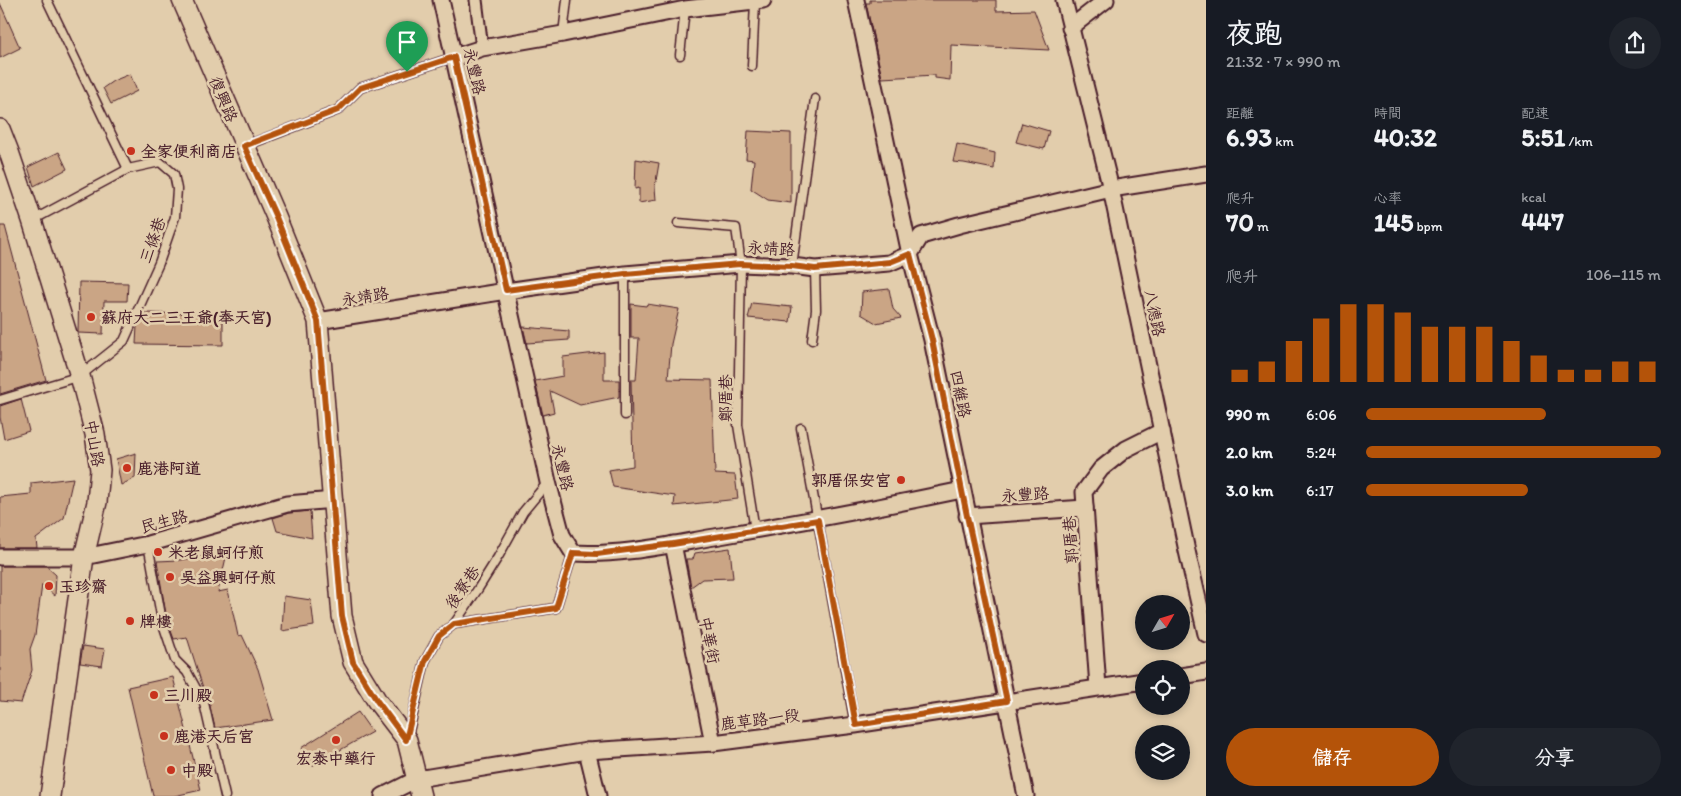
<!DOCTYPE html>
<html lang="zh-TW">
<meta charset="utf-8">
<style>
body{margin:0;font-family:Itim,"LXGW WenKai TC",sans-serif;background:#20242c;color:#f1f3f6;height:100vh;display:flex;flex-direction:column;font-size:19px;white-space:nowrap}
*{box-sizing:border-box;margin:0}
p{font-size:16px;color:#9ea1a6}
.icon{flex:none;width:28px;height:28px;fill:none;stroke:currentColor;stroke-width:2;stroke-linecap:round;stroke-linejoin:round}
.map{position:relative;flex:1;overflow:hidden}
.drawer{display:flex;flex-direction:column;background:#171b24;width:475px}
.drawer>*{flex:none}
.needle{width:32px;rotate:51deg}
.tools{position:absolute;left:1135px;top:595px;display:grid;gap:10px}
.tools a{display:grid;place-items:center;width:55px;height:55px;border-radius:50%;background:#171b24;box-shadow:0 2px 8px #0003;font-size:25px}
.pin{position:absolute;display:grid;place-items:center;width:42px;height:42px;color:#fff;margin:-51px -21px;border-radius:50% 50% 50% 0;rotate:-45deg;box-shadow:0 0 5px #0007}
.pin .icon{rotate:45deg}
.round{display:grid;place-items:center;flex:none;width:52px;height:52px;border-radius:26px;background:#20242c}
.summary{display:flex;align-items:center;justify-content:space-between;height:85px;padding:0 20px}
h1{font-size:28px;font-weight:700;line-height:38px}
.figures{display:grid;grid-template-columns:repeat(3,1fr);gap:8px;height:85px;padding:5px 20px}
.figures div{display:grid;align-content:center}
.figures b{font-size:25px;font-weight:700}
.figures small{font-size:14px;font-weight:400}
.figures p{font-size:14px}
.chart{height:140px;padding:10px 20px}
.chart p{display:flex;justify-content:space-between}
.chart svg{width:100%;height:90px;margin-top:5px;stroke:#b45309;stroke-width:6}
.primary-button{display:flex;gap:10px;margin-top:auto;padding:10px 20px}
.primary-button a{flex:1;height:58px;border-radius:30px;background:#b45309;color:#fff;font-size:20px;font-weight:700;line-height:58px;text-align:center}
.primary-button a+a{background:#20242c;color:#f1f3f6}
ul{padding:0 20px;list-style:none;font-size:16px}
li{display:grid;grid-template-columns:80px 60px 1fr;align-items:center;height:38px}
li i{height:12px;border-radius:6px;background:#b45309}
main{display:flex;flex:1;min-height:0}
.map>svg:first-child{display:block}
</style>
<main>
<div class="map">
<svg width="1206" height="796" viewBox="0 0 1206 796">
<rect width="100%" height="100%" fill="#e2cdac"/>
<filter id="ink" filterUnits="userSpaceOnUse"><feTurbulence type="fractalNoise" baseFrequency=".02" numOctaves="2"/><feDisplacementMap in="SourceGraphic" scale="10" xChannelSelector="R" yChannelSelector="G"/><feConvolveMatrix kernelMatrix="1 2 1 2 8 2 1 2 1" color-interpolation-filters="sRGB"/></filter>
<g filter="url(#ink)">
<g fill="#caa585" stroke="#4a1f2b">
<polygon points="870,0 996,0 996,11 1034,10 1049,50 951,45 950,80 935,78 935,75 882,78 866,3 870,3"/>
<polygon points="0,3 20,48 0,58"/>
<polygon points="130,74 137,91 111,104 103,88 113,81"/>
<polygon points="1022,123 1049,131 1044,149 1016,142"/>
<polygon points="748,131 791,133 791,203 768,200 751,189 754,160 746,159"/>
<polygon points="957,144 995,153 994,169 964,163 953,162"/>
<polygon points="59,152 67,169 34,186 28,167"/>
<polygon points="636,159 659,163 655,187 656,200 639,203 639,188 635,189"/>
<polygon points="0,226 5,226 46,380 0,394"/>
<polygon points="79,282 128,283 127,301 104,301 103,334 78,333"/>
<polygon points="889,289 893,309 901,318 876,323 861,314 862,292"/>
<polygon points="752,303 792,307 790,322 748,318"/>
<polygon points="631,304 646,306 647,304 679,309 671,344 668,379 712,380 715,474 735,475 738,499 674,506 675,496 613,487 609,470 633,466 631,380 636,380 639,338 631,338"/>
<polygon points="143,313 223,314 223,345 136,344 137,326"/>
<polygon points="523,327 569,331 569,340 527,343"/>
<polygon points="604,352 604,380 619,380 619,397 580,405 550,391 554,412 543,415 535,381 563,376 563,357"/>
<polygon points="21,399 29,431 4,439 0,417 0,406"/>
<polygon points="136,453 135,478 121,485 116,459"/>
<polygon points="73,478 64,518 36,539 37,548 0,548 0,497 31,494 31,483"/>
<polygon points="310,511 312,538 277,531 273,518 289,513"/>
<polygon points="730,548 733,578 702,579 691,587 686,559 693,559 695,553"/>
<polygon points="227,553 218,592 228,590 238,636 242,635 258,669 273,720 215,728 209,702 204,691 187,637 174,639 167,620 157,561 180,560"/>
<polygon points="0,566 46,566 56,575 55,596 42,585 35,635 30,649 32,670 21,703 0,701"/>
<polygon points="284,596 311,600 314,626 282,631"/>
<polygon points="83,646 105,649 102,666 80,663"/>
<polygon points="173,677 201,790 174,796 153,796 128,687"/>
<polygon points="358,712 372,732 312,766 301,748"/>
</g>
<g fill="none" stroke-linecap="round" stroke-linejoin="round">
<g stroke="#4a1f2b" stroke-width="11">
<g id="service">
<polyline points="563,34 567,0"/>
<polyline points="680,55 685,9"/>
<polyline points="752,66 755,2"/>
<polyline points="245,146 338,110 360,88 454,57"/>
<polyline points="33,220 128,169"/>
<polyline points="678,223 736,228 741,264 738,425 755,530"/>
<polyline points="792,266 815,99"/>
<polyline points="812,340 816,310 815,269"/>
<polyline points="0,400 80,376 124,341 159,263 175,217 177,189 174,174 160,162 128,169 47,0"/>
<polyline points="625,415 625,274"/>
<polyline points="801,428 855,725"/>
<polyline points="148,544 162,621 175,660 187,672 204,703 225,796"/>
<polyline points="454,624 556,608 573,553"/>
<polyline points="408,736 425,661 439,636 454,624 478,589 498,557 523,512 548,482"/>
</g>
</g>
<g stroke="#4a1f2b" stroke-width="15">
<polyline id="pedestrian" points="476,0 482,48"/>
</g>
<g stroke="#4a1f2b" stroke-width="19">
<g id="minor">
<path d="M441,0l107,482 14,53 11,18c49,3 99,-9 147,-17 81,-14 161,-29 242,-46"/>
<polyline points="856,0 910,254 932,340 1026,796"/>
<polyline points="1064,0 1111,189 1187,551 1206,634"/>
<polyline points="1070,28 1106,0"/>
<polyline points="454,57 482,48 563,34 685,9 763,0"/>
<polyline points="318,321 506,291 625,274 741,264 792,266 815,269 889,263 910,254 921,236 959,225 1111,189 1206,174"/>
<polyline points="967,516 1085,508"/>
<polyline points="673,544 713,743"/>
<polyline points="0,557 84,557 148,544 287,504 334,500"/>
<polyline points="1181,676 1206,672"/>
<polyline points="1098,687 1084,492 1101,469 1126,449 1162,431"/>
<polyline points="587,751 598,796"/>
<polyline points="383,796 417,779 587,751 713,743 855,725 1144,681"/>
</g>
</g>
<g stroke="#4a1f2b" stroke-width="22">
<g id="tertiary">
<polyline points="182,0 276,217 318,321 342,616 353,662 377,701 407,740 421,796"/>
<polyline points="0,129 9,152 32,220 80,376 95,434 100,470 97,502 84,557 50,796"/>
</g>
</g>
<use href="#service" stroke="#e2cdac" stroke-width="8"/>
<use href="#pedestrian" stroke="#e2cdac" stroke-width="11"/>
<use href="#minor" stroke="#e2cdac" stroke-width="15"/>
<use href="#tertiary" stroke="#e2cdac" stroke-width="19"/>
</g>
</g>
<g fill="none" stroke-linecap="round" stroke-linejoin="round" filter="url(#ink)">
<g stroke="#fff" stroke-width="10">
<polygon id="route" points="454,57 506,290 625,274 740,264 792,266 815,269 890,262 910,254 932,340 967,516 1007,701 856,725 818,520 673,544 597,554 573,553 556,608 454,624 439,636 425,661 406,740 377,701 353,662 342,616 318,321 276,217 244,146 338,110 360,88"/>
</g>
<use href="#route" stroke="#b45309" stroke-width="6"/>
</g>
<g fill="#c8321e" stroke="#e2cdac" stroke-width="2">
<circle cx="131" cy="151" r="5"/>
<circle cx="91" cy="317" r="5"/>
<circle cx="127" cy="468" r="5"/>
<circle cx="901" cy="480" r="5"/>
<circle cx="158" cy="552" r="5"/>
<circle cx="170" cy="577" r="5"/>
<circle cx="49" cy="586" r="5"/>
<circle cx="130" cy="621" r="5"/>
<circle cx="154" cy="695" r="5"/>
<circle cx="164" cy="736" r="5"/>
<circle cx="336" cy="740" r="5"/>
<circle cx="171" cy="770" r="5"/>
</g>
<g text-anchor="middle" stroke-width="5" stroke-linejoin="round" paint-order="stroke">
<g font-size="16" fill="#4a1f2b" stroke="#e2cdac">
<text transform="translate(475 71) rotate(77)" y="6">永豐路</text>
<text transform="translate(224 99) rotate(67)" y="6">復興路</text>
<text transform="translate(152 240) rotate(-70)" y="6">三條巷</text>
<text transform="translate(771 248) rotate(3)" y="6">永靖路</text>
<text transform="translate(365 296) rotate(-9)" y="6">永靖路</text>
<text transform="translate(1155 313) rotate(78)" y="6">八德路</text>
<text transform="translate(961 394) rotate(79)" y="6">四維路</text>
<text transform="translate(725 398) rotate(-90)" y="6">鄭厝巷</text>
<text transform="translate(95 443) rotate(80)" y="6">中山路</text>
<text transform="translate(563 467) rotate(77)" y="6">永豐路</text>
<text transform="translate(1025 494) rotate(-4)" y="6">永豐路</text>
<text transform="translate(164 521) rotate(-15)" y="6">民生路</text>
<text transform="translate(1070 540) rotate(-94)" y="6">郭厝巷</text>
<text transform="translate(462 587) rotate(-56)" y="6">後寮巷</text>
<text transform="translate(710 640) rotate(79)" y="6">中華街</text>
<text transform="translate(760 719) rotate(-7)" y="6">鹿草路一段</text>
</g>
<g font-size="16" font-weight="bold" fill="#4a1f2b" stroke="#e2cdac" text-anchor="start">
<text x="141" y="157">全家便利商店</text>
<text x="101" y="323">蘇府大二三王爺(奉天宮)</text>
<text x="137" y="474">鹿港阿道</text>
<text x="891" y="486" text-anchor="end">郭厝保安宮</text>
<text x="168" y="558">米老鼠蚵仔煎</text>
<text x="180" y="583">吳益興蚵仔煎</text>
<text x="59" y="592">玉珍齋</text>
<text x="140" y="627">牌樓</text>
<text x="164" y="701">三川殿</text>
<text x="174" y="742">鹿港天后宮</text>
<text x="336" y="764" text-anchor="middle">宏泰中藥行</text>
<text x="181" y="776">中殿</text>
</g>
</g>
</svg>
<div class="tools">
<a><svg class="needle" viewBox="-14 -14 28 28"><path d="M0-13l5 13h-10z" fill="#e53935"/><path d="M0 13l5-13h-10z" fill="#9ea1a6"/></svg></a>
<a><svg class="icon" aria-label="locate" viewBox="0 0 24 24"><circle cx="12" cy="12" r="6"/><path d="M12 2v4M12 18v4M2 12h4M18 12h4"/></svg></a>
<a><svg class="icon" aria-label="layers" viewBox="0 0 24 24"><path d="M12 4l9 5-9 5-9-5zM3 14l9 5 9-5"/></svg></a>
</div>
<div class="pin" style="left:407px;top:72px;background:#1e9e55"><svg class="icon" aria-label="arrive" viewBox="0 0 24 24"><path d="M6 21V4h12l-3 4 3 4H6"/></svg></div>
</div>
<section class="drawer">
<div class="summary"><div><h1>夜跑</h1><p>21:32 · 7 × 990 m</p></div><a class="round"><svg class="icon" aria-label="share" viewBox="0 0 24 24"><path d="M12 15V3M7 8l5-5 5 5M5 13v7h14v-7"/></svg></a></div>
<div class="figures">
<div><p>距離</p><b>6.93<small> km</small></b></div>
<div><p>時間</p><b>40:32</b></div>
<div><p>配速</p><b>5:51<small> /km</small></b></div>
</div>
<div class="figures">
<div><p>爬升</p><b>70<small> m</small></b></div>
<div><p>心率</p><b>145<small> bpm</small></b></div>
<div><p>kcal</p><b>447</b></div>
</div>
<div class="chart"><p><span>爬升</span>106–115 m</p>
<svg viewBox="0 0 160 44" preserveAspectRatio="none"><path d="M5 44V38M15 44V34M25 44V24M35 44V13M45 44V6M55 44V6M65 44V10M75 44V17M85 44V17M95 44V17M105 44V24M115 44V31M125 44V38M135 44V38M145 44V34M155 44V34"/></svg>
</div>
<ul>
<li><b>990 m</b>6:06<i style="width:61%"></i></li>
<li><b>2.0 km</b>5:24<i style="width:100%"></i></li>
<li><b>3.0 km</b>6:17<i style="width:55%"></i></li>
</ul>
<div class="primary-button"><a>儲存</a><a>分享</a></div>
</section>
</main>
